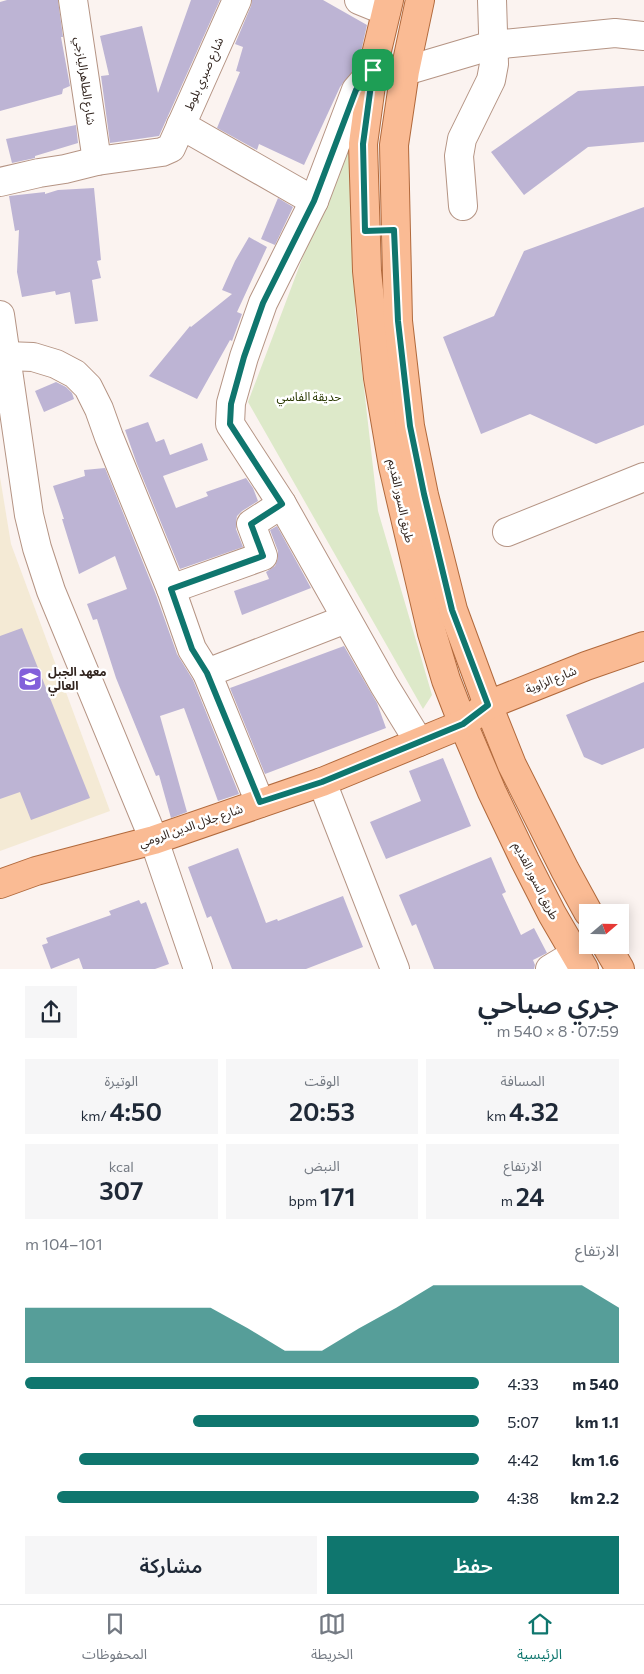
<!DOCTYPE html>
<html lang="ar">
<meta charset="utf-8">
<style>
body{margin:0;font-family:Commissioner,"Noto Sans Arabic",sans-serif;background:#f6f6f7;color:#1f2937;direction:rtl;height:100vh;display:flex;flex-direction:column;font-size:19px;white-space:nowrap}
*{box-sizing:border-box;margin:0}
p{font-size:16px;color:#747a83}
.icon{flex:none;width:28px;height:28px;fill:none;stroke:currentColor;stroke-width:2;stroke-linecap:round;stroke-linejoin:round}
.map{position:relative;height:969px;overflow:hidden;direction:ltr}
.side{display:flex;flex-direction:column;background:#fff;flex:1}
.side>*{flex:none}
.needle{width:32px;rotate:70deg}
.buttons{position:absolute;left:579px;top:904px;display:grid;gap:10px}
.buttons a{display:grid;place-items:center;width:50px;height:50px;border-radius:0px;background:#fff;box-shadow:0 2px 12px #0003;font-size:25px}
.pin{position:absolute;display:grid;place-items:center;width:42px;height:42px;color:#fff;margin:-21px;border-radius:10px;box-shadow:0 2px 8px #0006}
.round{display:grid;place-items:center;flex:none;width:52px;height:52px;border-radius:0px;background:#f6f6f7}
.summary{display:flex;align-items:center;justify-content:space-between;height:85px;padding:0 25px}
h1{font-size:28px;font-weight:600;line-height:38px}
.stats{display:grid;grid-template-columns:repeat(3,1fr);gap:8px;height:85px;padding:5px 25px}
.stats div{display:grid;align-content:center;border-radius:0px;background:#f6f6f7;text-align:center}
.stats b{font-size:25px;font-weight:600}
.stats small{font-size:14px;font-weight:400}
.stats p{font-size:14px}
.chart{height:140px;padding:10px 25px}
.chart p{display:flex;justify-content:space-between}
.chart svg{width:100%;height:90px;margin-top:5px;fill:#0f766e;opacity:.7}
.button{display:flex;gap:10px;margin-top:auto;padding:10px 25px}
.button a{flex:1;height:58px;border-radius:0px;background:#0f766e;color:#fff;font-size:20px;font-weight:600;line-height:58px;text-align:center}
.button a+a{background:#f6f6f7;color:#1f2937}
ul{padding:0 25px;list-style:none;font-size:16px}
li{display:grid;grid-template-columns:80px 60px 1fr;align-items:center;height:38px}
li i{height:12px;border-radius:6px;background:#0f766e}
.dock{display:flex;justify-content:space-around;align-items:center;height:70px;border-top:1px solid #e0e1e3;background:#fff;font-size:14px;color:#747a83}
.dock a{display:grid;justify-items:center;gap:2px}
.dock .selected{color:#0f766e}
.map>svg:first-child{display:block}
</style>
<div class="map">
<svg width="644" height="969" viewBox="0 0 644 969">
<rect width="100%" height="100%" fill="#fbf3f0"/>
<polygon fill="#f4ead5" points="0,477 11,544 110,811 0,851"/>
<polygon fill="#dde9c9" points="355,119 355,309 378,511 432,695 423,709 248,402"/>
<g fill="#bdb4d4">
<polygon points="7,0 58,0 63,37 61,37 70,86 63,89 62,94 0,111 0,2"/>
<polygon points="191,0 220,0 159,136 110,143 101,76 109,75 100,36 142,26 158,93"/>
<polygon points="252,0 323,0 367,25 360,56 354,69 340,87 304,165 259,144 257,150 217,128 240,72 236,71 243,47 235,44 251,6"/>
<polygon points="644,86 644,142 588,147 524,195 491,152 578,91"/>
<polygon points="76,125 78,143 35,156 35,158 12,163 6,139"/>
<polygon points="94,188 101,260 97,261 101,278 92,280 98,321 75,324 70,292 56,295 55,291 22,297 17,272 19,230 15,231 9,196 45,192 45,194 58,190"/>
<polygon points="278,198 293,207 275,245 261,239"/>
<polygon points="644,207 644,425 596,444 530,414 481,434 443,337 494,316 524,251"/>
<polygon points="249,237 267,247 237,312 242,314 232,341 230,340 197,399 149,376 190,326 191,327 232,294 222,290 235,261"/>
<polygon points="56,382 66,387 72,393 74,399 44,412 35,391"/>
<polygon points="148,422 156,442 164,439 170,455 202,443 208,460 163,476 176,508 208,496 206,492 246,478 253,488 258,501 242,511 237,516 236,522 236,529 243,547 180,569 137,464 125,430"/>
<polygon points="105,468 156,595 177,654 193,680 239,794 218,801 184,708 160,716 187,812 171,818 159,775 156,776 116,678 97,619 93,620 87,604 127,589 115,556 79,574 62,519 64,519 53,486 85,476 84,470"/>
<polygon points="277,526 311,588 242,615 234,591 269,579 266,572 275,566 278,558 278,551 270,530"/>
<polygon points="22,628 90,798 31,820 20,792 0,799 0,636"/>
<polygon points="344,646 377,703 386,728 265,774 230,688"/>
<polygon points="644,682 644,748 602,765 584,757 566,715"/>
<polygon points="443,758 471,826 386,859 370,822 421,801 409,771"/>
<polygon points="238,848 266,923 277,919 278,921 343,896 363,947 306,969 232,969 211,916 207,918 188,867"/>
<polygon points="491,857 506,892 502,894 521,935 534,928 547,953 533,960 535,965 534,969 434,969 416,924 412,926 399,895"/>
<polygon points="139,900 141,904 146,902 169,964 155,969 83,969 79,958 51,969 42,945 48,943 46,938 111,915 109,911"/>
</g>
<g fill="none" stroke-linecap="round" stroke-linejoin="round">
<g stroke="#b59484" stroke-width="30">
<g id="minor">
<polyline points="73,0 97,161"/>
<polyline points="359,0 386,11"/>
<polyline points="373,70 356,90 314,201 263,303 244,357 231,403 230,424 282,504 384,685 419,742"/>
<polyline points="405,71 493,45 615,33 644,36"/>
<polyline points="181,125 314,201"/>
<polyline points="0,182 39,173 65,169 97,161 162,152 171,148 237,0"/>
<polyline points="463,206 459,156 462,139 491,80 494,64 492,0"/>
<polyline points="0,315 29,515 37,548 51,591 154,840 198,969"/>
<polyline points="6,356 33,357 56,364 75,374 88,387 99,409 109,437 171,589 192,649 207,673 260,803"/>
<polyline points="507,532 644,477"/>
<polyline points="171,589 263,556 251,524 282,504"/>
<polyline points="207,673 346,619"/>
<polyline points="322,782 395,969"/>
<polyline points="550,969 575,954"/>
</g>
</g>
<g stroke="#b1693c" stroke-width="30">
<g id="major">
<polyline points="389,0 374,63 363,144 367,271 378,378 393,466 432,633 446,680 463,724 492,792 525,861 552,914 584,969"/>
<polyline points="420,0 405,71 394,145 398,321 410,426 424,495 453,610 488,705 512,765 565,870 588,912"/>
<polyline points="0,884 36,871 154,840 322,782 463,724 488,705 586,666 644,646"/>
<polyline points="606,945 620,969"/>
</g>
</g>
<use href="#minor" stroke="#fff" stroke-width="28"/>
<use href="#major" stroke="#fabb94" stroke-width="28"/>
</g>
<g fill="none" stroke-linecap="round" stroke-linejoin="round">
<g stroke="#fff" stroke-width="10">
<polygon id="route" points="373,70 363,144 365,231 394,230 398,321 410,426 424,494 452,610 488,705 463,724 322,782 260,802 207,673 192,649 171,589 263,556 251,524 282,504 230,424 231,404 244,357 263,303 314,201 356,90"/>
</g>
<use href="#route" stroke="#0f766e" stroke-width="6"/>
</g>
<defs>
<g id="university-square" transform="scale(1.25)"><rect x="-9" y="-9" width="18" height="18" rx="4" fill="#8260da" stroke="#fff"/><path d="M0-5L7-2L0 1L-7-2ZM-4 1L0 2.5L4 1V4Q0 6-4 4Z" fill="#fff"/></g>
</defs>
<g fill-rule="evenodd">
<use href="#university-square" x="30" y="679"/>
</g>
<g text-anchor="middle" stroke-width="5" stroke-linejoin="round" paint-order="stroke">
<g font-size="12" fill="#31241e" stroke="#fff">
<text transform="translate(204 74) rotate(-66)" y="4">شارع صبري بلوط</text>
<text transform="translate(85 81) rotate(82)" y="4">شارع الطاهراليازجي</text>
<text transform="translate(401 501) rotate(78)" y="4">طريق السور القديم</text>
<text transform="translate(551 680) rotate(-22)" y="4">شارع الزاوية</text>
<text transform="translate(191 826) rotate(-19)" y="4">شارع جلال الدين الرومي</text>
<text transform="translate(536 881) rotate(63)" y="4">طريق السور القديم</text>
</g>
<g font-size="12" fill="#293800" stroke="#fff">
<text x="309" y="401">حديقة الفاسي</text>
</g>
<g font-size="12" font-weight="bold" fill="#31241e" stroke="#fff" text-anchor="start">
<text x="48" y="676">معهد الجبل<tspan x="48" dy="14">العالي</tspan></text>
</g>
</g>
</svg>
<div class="buttons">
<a><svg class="needle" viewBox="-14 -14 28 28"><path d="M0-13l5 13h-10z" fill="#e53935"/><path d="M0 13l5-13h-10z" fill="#747a83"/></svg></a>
</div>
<div class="pin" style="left:373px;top:70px;background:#1e9e55"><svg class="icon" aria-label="arrive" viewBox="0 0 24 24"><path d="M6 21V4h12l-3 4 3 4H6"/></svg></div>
</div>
<section class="side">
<div class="summary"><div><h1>جري صباحي</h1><p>07:59 · 8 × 540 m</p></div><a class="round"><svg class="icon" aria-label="share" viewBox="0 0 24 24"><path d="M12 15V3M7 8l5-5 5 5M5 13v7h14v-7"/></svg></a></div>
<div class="stats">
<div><p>المسافة</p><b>4.32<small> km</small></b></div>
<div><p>الوقت</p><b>20:53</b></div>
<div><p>الوتيرة</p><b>4:50<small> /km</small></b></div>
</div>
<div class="stats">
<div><p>الارتفاع</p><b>24<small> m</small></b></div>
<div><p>النبض</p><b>171<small> bpm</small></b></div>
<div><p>kcal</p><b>307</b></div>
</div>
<div class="chart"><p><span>الارتفاع</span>101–104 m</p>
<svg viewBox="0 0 160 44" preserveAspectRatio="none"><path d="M0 44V17L10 17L20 17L30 17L40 17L50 17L60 27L70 38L80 38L90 27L100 17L110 6L120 6L130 6L140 6L150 6L160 17V44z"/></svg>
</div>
<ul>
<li><b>540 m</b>4:33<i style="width:100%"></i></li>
<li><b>1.1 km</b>5:07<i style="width:63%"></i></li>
<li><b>1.6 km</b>4:42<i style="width:88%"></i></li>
<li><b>2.2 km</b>4:38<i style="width:93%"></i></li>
</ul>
<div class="button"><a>حفظ</a><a>مشاركة</a></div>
</section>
<nav class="dock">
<a class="selected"><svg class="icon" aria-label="home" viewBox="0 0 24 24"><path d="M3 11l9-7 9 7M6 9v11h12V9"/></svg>الرئيسية</a>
<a><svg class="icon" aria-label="map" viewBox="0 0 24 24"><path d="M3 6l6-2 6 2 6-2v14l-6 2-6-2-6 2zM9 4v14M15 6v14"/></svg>الخريطة</a>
<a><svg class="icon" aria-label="saved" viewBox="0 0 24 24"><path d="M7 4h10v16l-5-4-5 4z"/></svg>المحفوظات</a>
</nav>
